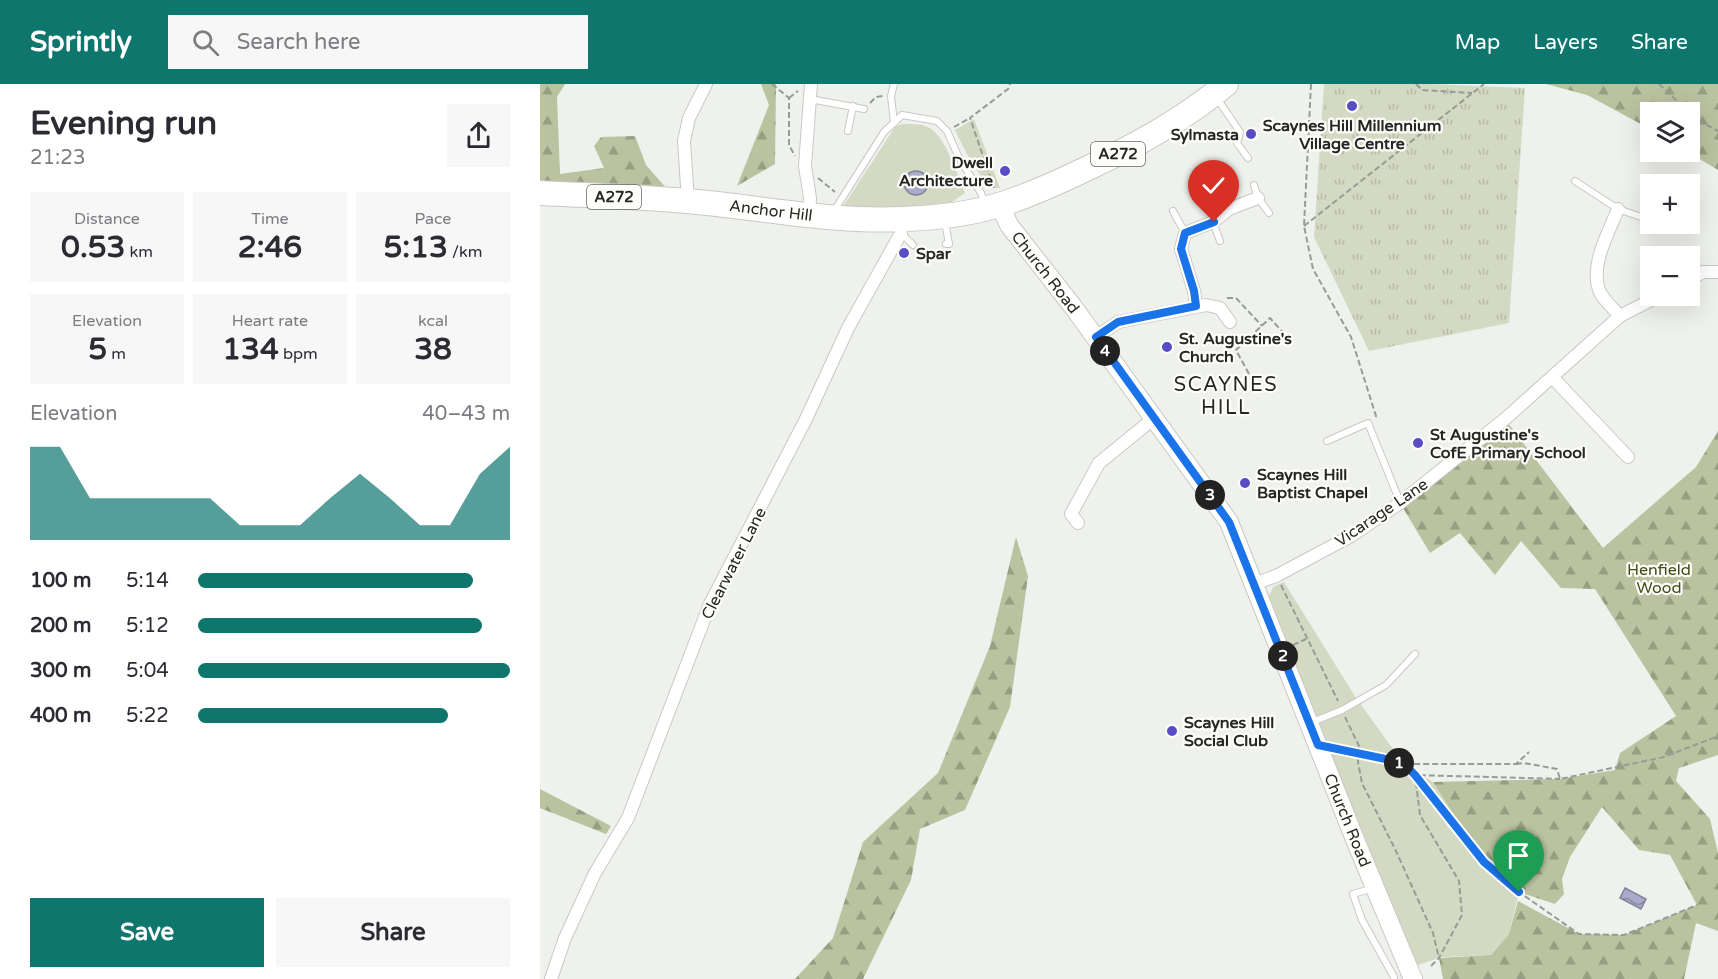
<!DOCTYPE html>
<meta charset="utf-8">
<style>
body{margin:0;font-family:"Varela Round",sans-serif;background:#f7f7f7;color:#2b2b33;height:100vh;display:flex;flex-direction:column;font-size:22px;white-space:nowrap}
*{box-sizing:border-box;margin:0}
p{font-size:20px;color:#7c7c81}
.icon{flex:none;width:33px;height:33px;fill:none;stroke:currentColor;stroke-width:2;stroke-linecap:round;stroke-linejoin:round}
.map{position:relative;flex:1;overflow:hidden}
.details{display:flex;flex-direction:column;background:#fff;width:540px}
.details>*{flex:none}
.controls{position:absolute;left:1100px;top:18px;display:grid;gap:12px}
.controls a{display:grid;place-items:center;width:60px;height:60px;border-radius:0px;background:#fff;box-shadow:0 6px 24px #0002;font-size:30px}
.pin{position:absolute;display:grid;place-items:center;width:51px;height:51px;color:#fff;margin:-62px -26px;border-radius:50% 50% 50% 0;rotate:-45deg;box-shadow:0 0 6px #0007}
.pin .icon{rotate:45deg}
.km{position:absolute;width:30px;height:30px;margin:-15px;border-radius:50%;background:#222;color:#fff;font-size:16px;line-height:30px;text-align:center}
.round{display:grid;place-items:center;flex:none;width:63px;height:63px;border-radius:0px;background:#f7f7f7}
.head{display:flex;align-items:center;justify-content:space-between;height:102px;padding:0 30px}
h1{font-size:33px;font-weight:700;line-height:45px}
.stats{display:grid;grid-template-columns:repeat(3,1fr);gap:9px;height:102px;padding:6px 30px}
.stats div{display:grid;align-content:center;border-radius:0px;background:#f7f7f7;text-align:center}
.stats b{font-size:30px;font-weight:700}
.stats small{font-size:16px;font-weight:400}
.stats p{font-size:16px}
.chart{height:168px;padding:12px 30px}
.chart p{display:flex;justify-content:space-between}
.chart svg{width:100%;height:108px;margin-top:6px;fill:#0f766e;opacity:.7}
.action{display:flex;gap:12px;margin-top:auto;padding:12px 30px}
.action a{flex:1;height:69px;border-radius:0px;background:#0f766e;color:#fff;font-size:24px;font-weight:700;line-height:69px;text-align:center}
.action a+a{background:#f7f7f7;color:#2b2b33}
ul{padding:0 30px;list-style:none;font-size:20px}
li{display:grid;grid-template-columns:96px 72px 1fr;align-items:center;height:45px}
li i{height:15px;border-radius:8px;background:#0f766e}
header{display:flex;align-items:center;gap:36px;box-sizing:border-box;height:84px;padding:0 30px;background:#0f766e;color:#fff}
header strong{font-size:28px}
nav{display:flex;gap:33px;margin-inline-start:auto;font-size:21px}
.search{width:420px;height:54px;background:#f7f7f7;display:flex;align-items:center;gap:15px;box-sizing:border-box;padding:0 21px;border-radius:0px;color:#7c7c81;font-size:22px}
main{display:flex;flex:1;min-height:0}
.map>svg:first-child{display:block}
</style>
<header>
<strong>Sprintly</strong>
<div class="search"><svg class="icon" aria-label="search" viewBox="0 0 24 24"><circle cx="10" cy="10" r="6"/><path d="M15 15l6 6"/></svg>Search here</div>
<nav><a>Map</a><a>Layers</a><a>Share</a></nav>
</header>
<main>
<section class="details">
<div class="head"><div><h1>Evening run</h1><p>21:23</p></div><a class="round"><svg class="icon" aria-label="share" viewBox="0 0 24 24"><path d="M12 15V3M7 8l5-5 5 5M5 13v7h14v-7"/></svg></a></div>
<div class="stats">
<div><p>Distance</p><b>0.53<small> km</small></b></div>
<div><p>Time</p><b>2:46</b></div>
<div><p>Pace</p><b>5:13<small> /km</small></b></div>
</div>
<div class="stats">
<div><p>Elevation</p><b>5<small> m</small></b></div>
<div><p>Heart rate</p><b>134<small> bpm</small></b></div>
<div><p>kcal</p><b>38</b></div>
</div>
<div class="chart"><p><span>Elevation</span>40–43 m</p>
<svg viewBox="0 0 160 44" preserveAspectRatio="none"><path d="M0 44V6L10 6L20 27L30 27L40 27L50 27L60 27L70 38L80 38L90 38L100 27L110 17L120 27L130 38L140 38L150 17L160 6V44z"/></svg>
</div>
<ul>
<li><b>100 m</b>5:14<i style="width:88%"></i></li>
<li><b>200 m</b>5:12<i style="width:91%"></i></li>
<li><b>300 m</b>5:04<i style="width:100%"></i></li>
<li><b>400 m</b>5:22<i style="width:80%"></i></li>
</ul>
<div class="action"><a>Save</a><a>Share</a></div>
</section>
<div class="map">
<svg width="1178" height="895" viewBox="0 0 1178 895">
<defs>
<pattern id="forest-firs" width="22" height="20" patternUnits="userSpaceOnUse" patternTransform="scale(1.5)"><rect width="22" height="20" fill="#bac2a0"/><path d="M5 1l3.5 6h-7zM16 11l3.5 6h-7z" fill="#979e82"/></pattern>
<pattern id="park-tufts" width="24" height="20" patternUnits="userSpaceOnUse" patternTransform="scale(1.5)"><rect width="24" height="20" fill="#d4d9c3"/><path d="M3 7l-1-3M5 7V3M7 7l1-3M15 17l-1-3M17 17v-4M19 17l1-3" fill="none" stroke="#b6baa7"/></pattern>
<pattern id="water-waves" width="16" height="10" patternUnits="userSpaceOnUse" patternTransform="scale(1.5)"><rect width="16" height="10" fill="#a8abcc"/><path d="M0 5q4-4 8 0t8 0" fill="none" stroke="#898ba5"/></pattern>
</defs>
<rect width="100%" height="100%" fill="#eff1ec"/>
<g fill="#d4d9c3">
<path d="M434,35l26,69h-9c-16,-17 -26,-37 -36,-58z"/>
<path d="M362,40c10,0 20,-1 29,5 16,11 26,46 34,64l-19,13 -104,2 53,-81z"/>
<polygon points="744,498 816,614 864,680 893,698 943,778 979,808 969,850 951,871 902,873 869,884 724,523 733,503"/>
</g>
<g fill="url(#forest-firs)">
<polygon points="0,0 25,0 17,13 20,90 64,84 54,62 61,53 95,52 106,81 134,113 0,108"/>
<polygon points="221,0 236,0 235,80 197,102 229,21"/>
<polygon points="1006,0 1178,0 1178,86 1148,68 1149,28 1110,28 1110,45 1047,11"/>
<polygon points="965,335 1063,464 1156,383 1178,347 1178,671 1139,684 1136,697 1170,735 1178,769 1178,847 1156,839 1144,895 903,895 899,874 951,871 969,850 978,817 1039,850 1084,851 1157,821 1130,771 1099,766 1062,723 1030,773 1022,795 1024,810 1015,820 979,808 943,778 893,698 1020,695 1075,686 1080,669 1136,632 1055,505 1021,504 981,457 955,491 920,449 890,469 860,419"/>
<polygon points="476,453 488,492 470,623 425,726 380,745 371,796 323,895 255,895 293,854 323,758 398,689 450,562"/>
<polygon points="0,705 71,742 66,750 0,724"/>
</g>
<polygon fill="url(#park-tufts)" points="784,0 891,0 985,4 969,239 829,267 774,153"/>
<g fill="url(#water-waves)" stroke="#81839a" stroke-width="1.5">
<circle cx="376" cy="99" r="12"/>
<polygon points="1085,804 1106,815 1101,825 1080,814"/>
</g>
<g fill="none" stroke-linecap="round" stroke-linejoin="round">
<g stroke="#c8c9c5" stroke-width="8">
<g id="lane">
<polyline points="676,13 700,48 697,59 708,74"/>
<polyline points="270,15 324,25"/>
<polyline points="354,39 351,12 354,0"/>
<polyline points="308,47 313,22"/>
<polyline points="1035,97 1078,125 1110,136"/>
<polyline points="714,101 718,114 729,129"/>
<polyline points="294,127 344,48 362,31 397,37 407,47 419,74 441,109 445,121"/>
<polyline points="633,127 645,149"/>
<polyline points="405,138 409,160 406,160"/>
<polyline points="673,138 680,157"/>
<polyline points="361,149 373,161"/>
<polyline points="787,357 828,339 860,418"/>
<polyline points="770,639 802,626 846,601 875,570"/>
<polyline points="834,804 813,810 822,836 854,893"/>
</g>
</g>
<g stroke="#c8c9c5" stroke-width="14">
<g id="street">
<polyline points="148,117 144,57 149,34 166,0"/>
<path d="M1078,125c-9,23 -28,55 -19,81 3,9 15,19 21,26"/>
<polyline points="269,132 270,114 265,82 271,0"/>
<polyline points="1149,196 1163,188 1178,188"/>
<polyline points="656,222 654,207 641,165 645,149 673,138 689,125 718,114"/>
<polyline points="556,253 578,238 666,221 680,224 690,238"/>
<polyline points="1013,294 1088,373"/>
<polyline points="538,439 531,430 559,379 613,335"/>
<polyline points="714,500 736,492 811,452 860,419 965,335 1080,232 1119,212"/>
<polyline points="11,895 25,854 55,789 88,734 170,520 266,335 308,244 361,149 362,136"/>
</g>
</g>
<g stroke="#c8c9c5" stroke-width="20">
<polyline id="secondary" points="460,121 469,141 534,224 689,438 816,758 873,895"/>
</g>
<g stroke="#c8c9c5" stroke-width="26">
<path id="highway" d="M0,109c59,3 119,4 177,11 62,7 123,18 186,15 32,-1 68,-5 99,-15 29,-9 57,-22 84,-35 50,-23 98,-49 140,-85"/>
</g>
<g stroke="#999b97" stroke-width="2" stroke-dasharray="6 3" stroke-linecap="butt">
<polyline points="232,0 249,14 249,61 255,72"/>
<polyline points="771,0 764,142 773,185 811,253 836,332 835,335"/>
<polyline points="876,0 882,6 932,9"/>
<polyline points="1119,0 1156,35 1178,47"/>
<polyline points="249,14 258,7"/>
<polyline points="330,19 336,13 343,12"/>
<polyline points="414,43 430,34"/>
<polyline points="278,94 295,108"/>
<polyline points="454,104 430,34 468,5 470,0"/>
<polyline points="764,142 944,0"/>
<polyline points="687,214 696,214 722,242"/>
<polyline points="709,290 696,266 730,234 748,254"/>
<polyline points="741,501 798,617"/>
<polyline points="753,561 766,555"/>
<polyline points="805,633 820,664 818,678 822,699 856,767 893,849 899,874"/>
<polyline points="795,664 864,680 976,680 989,668"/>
<polyline points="864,680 875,691 943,778 979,808 1039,850 1084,851 1157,821"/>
<polyline points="976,680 984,679 1017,685 1020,695 1124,673 1178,652"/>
<polyline points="891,882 899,874 922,831 919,797 880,731 875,691 1020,695"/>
</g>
<use href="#lane" stroke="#fff" stroke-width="6"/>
<use href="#street" stroke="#fff" stroke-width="12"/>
<use href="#secondary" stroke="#fff" stroke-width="18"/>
<use href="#highway" stroke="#fff" stroke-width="24"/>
</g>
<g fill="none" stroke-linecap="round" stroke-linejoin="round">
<g stroke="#fff" stroke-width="12">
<polyline id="route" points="674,138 645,149 641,165 654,207 656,222 578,238 556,253 689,438 778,661 855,677 864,680 875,691 944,778 979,808"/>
</g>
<use href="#route" stroke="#1a73e8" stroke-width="8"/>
</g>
<g fill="#584dc5" stroke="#fdfef9" stroke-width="2">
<circle cx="812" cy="22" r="6"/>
<circle cx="711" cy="50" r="6"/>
<circle cx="465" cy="87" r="6"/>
<circle cx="364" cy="169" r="6"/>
<circle cx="627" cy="263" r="6"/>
<circle cx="878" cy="359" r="6"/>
<circle cx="705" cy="399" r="6"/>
<circle cx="632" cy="647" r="6"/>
</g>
<g text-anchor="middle" stroke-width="4.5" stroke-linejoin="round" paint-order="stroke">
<g fill="#fdfef9" stroke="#666865" stroke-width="1.5">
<rect x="551" y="58" width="54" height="24" rx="4.5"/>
<rect x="47" y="101" width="54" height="24" rx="4.5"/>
</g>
<g font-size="15" font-weight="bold" fill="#262725">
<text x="578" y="75">A272</text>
<text x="74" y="118">A272</text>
</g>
<g font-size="16" font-weight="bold" fill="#262725" stroke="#fdfef9" text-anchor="start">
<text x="812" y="47" text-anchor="middle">Scaynes Hill Millennium<tspan x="812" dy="18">Village Centre</tspan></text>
<text x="699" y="56" text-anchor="end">Sylmasta</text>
<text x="453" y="84" text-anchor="end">Dwell<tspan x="453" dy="18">Architecture</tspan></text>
<text x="376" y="175">Spar</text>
<text x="639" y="260">St. Augustine's<tspan x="639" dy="18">Church</tspan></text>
<text x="890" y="356">St Augustine's<tspan x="890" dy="18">CofE Primary School</tspan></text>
<text x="717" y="396">Scaynes Hill<tspan x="717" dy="18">Baptist Chapel</tspan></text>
<text x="644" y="644">Scaynes Hill<tspan x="644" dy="18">Social Club</tspan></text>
</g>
<g font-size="16" fill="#262725" stroke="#fdfef9">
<text transform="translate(231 126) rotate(7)" y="6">Anchor Hill</text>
<text transform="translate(506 188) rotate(52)" y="6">Church Road</text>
<text transform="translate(841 428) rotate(-34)" y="6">Vicarage Lane</text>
<text transform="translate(193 479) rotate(-63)" y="6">Clearwater Lane</text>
<text transform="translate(808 736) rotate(68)" y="6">Church Road</text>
</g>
<g font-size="16" fill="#424b15" stroke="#fdfef9">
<text x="1119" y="491">Henfield<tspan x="1119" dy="18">Wood</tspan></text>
</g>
<g font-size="20" letter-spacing="1.5" fill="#262725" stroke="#fdfef9">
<text x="686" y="307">SCAYNES<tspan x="686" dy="23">HILL</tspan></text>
</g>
</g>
</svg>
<div class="controls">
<a><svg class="icon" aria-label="layers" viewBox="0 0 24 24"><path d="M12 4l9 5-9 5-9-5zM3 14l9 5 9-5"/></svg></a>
<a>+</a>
<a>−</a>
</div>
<div class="pin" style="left:979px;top:808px;background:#1e9e55"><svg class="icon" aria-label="arrive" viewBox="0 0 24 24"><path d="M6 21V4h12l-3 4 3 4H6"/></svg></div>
<div class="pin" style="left:674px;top:138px;background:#d93025"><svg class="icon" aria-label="check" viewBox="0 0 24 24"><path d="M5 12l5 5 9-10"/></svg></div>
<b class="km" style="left:859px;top:679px">1</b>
<b class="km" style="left:743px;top:572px">2</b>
<b class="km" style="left:670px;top:411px">3</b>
<b class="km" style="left:565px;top:267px">4</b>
</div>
</main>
